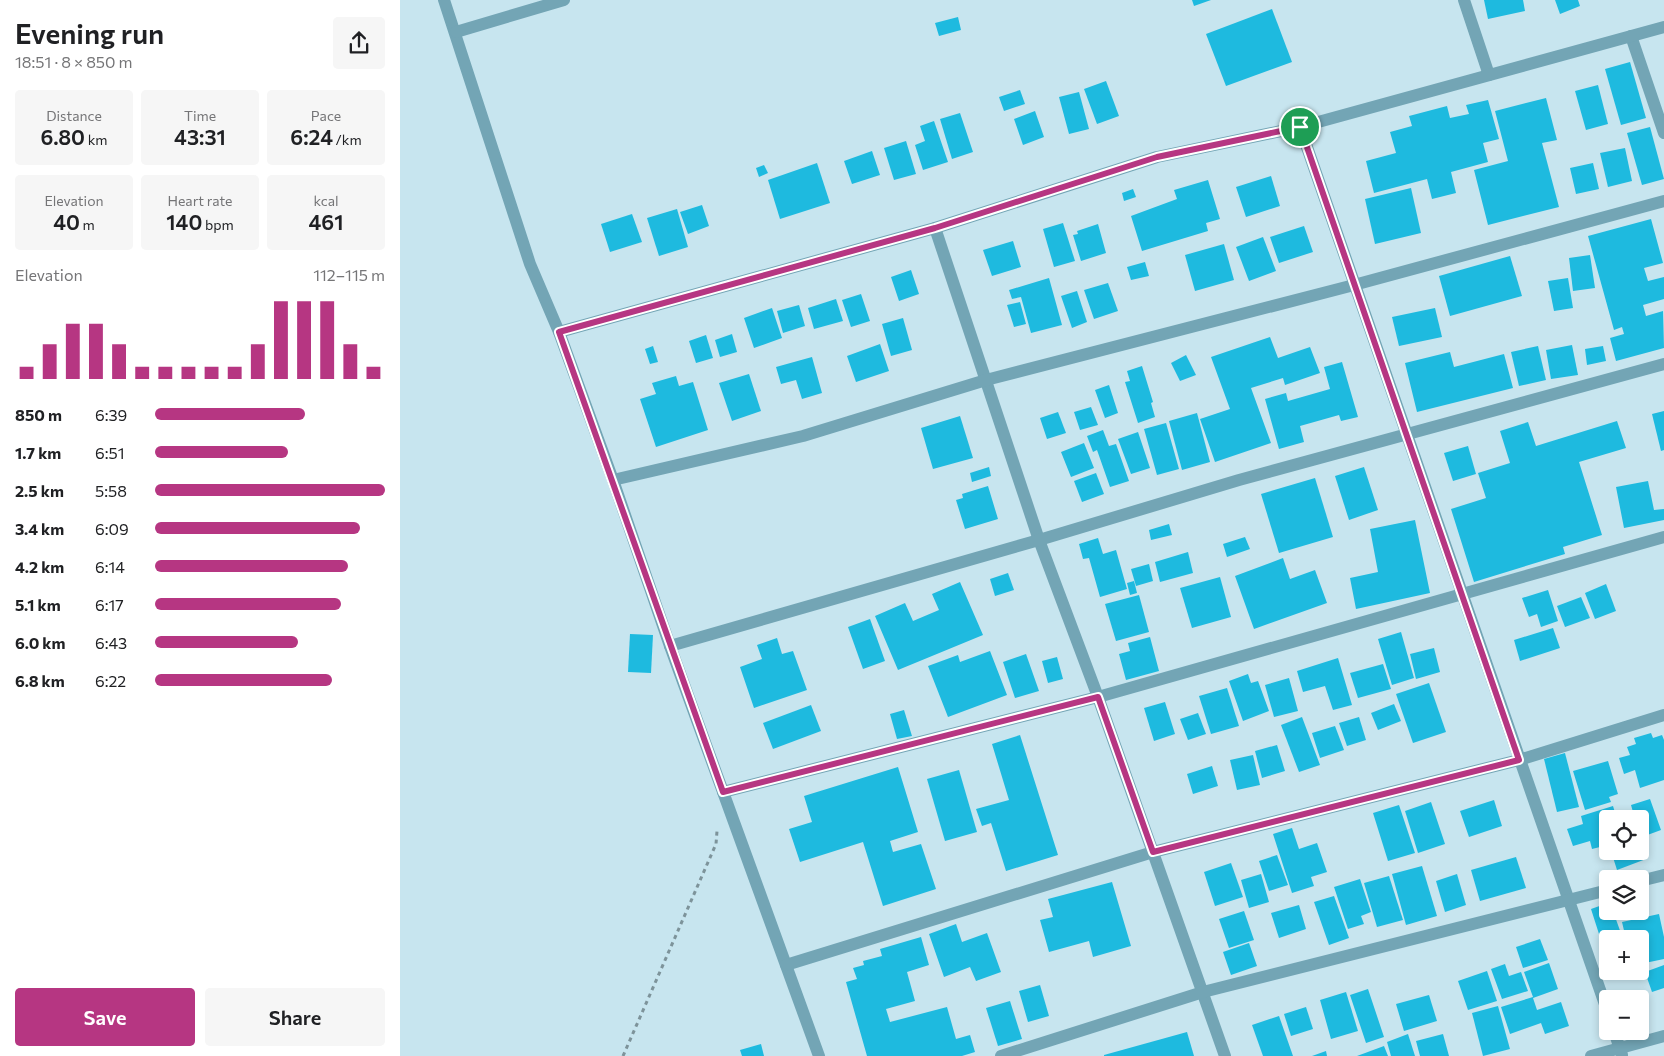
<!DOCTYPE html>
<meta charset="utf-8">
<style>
body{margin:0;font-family:Commissioner,sans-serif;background:#f6f6f6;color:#202124;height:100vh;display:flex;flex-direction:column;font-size:19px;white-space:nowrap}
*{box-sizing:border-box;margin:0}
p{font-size:16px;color:#757577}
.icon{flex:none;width:28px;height:28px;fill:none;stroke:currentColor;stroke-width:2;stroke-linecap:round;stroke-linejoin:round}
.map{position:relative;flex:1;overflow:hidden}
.panel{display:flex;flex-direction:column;background:#fff;width:400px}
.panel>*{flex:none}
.tools{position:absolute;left:1199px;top:810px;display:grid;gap:10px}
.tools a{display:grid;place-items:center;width:50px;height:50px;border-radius:5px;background:#fff;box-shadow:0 2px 8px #0003;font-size:25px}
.pin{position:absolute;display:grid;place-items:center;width:42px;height:42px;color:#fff;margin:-21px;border:2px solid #fff;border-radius:50%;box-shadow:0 1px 5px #0007}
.round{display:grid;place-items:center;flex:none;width:52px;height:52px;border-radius:5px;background:#f6f6f6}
.head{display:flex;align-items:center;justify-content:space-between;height:85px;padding:0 15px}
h1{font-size:28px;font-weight:600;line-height:38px}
.stats{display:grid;grid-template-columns:repeat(3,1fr);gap:8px;height:85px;padding:5px 15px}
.stats div{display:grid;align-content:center;border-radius:5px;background:#f6f6f6;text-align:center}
.stats b{font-size:21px;font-weight:600}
.stats small{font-size:14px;font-weight:400}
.stats p{font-size:14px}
.chart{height:140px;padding:10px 15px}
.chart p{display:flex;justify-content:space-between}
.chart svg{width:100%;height:90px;margin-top:5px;stroke:#b63682;stroke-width:6}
.cta{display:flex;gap:10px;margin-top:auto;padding:10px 15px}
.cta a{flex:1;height:58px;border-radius:5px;background:#b63682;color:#fff;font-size:20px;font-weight:600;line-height:58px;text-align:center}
.cta a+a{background:#f6f6f6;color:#202124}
ul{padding:0 15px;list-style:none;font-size:16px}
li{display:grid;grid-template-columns:80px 60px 1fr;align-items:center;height:38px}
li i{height:12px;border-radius:6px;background:#b63682}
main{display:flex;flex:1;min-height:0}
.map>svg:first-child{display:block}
</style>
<main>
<section class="panel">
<div class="head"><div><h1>Evening run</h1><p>18:51 · 8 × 850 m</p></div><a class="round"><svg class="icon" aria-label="share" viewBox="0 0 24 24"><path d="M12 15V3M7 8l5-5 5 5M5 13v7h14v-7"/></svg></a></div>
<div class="stats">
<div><p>Distance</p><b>6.80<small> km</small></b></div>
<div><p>Time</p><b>43:31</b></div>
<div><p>Pace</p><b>6:24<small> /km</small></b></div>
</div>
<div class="stats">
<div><p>Elevation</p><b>40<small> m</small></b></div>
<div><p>Heart rate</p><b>140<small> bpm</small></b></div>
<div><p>kcal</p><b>461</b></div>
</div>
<div class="chart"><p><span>Elevation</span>112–115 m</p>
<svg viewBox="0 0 160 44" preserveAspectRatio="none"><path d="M5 44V38M15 44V27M25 44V17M35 44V17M45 44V27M55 44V38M65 44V38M75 44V38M85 44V38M95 44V38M105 44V27M115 44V6M125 44V6M135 44V6M145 44V27M155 44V38"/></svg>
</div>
<ul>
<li><b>850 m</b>6:39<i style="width:65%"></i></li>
<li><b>1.7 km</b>6:51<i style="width:58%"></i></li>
<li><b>2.5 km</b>5:58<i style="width:100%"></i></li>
<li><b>3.4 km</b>6:09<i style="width:89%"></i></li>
<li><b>4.2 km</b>6:14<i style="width:84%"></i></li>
<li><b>5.1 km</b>6:17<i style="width:81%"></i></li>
<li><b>6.0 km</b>6:43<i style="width:62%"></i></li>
<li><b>6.8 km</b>6:22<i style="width:77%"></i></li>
</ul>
<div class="cta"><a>Save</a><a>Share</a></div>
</section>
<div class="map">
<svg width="1264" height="1056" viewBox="0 0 1264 1056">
<rect width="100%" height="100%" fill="#c7e5ef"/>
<g fill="#1ebadf">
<polygon points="792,0 811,0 794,6"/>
<polygon points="1084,0 1123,0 1125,11 1088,19"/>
<polygon points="1155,0 1178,0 1180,6 1160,14"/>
<polygon points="872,9 892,62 826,86 806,34"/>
<polygon points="558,17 561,30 539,36 535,23"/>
<polygon points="1230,62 1246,118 1221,125 1205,69"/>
<polygon points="706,81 719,116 697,124 684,89"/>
<polygon points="1198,85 1208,124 1186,130 1175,91"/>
<polygon points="620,90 625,104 604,111 599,97"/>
<polygon points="679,92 689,129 669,134 659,97"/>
<polygon points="1146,98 1157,140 1142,143 1159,207 1088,225 1074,170 1108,161 1095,111"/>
<polygon points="1088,100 1099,139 1083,143 1088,162 1051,172 1056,193 1032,199 1027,179 974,193 966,161 996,153 990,132 1012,126 1009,116 1047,106 1050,118 1069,114 1066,105"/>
<polygon points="635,111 644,137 623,145 614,119"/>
<polygon points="560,113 573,152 552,159 540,119"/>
<polygon points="534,121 548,162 523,170 515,145 525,141 520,126"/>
<polygon points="1250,127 1264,179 1242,185 1227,133"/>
<polygon points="506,141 516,174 494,180 484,148"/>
<polygon points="1225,148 1232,181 1208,187 1200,153"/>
<polygon points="472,151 480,175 452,184 444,161"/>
<polygon points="417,163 430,203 380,219 368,180"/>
<polygon points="1193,163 1199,189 1176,194 1170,168"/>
<polygon points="364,165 368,173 359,177 356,168"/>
<polygon points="871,176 880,206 846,217 836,187"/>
<polygon points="808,180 820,219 806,223 808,231 742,251 731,216 777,199 774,190"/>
<polygon points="1011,188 1021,233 975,244 965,199"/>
<polygon points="733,189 736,197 724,201 722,193"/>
<polygon points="302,205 309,226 288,234 280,212"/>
<polygon points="277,209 288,247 259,256 247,218"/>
<polygon points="232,214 242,242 210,252 201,224"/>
<polygon points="1251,219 1263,263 1244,268 1248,281 1264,277 1264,299 1243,305 1246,316 1263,311 1264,348 1216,361 1210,338 1224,334 1222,327 1214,330 1188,236"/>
<polygon points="663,223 675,261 654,267 643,229"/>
<polygon points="698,224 706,253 681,261 673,235 678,234 677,231"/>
<polygon points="904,226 913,252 879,263 870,237"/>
<polygon points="863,237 876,271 849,281 836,247"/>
<polygon points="613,241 621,267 592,276 583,250"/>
<polygon points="824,244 834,280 795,291 785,255"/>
<polygon points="1190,255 1195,288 1173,291 1169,258"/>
<polygon points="1110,256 1122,296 1050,316 1039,276"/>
<polygon points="745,262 749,276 731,280 727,267"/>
<polygon points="511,270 519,294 499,301 491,277"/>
<polygon points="649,278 662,325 631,333 621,297 612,299 609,290"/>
<polygon points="1168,278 1173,308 1154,311 1148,281"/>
<polygon points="708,283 718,311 694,319 684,290"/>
<polygon points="677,291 687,322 672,328 661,296"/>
<polygon points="461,294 470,321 451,327 442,300"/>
<polygon points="436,299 443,321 414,329 408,308"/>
<polygon points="620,302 626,324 614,327 607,305"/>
<polygon points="399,305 405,326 383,333 377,311"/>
<polygon points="372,308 382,338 354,348 344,318"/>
<polygon points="1035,308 1042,337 999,346 992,317"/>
<polygon points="503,318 512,350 491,356 482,324"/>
<polygon points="332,334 337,352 320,357 315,340"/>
<polygon points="306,335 313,358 296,363 289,341"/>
<polygon points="870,337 878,358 910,347 920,373 885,385 883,378 851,388 871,443 815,462 800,419 830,409 811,357"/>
<polygon points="480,344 489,371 456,382 447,356"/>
<polygon points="1172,345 1178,375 1151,379 1146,350"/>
<polygon points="253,346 258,362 250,364 245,349"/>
<polygon points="1138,346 1146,380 1119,386 1111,352"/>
<polygon points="1203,346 1206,361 1187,365 1185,349"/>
<polygon points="1050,352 1054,367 1104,354 1113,388 1017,412 1005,363"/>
<polygon points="786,355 796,375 780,381 771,363"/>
<polygon points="412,357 422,393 402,399 396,380 381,384 376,367"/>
<polygon points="942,362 958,417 941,421 939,415 900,426 904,442 879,449 865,399 886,393 888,401 930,389 924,367"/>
<polygon points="742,366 753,402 751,403 755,417 738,423 725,382 730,381 727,371"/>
<polygon points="349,374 361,411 332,421 319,383"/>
<polygon points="276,376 279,386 293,382 308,430 256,447 240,399 256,394 252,383"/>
<polygon points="709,385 718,413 705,418 695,390"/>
<polygon points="691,407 698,425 680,430 674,412"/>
<polygon points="1264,411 1264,450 1261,451 1252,414"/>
<polygon points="658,412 666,433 647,439 640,418"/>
<polygon points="797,413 810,462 782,470 769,421"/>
<polygon points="560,416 573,458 533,469 521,428"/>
<polygon points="1217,421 1226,448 1179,462 1202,535 1163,547 1165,554 1074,582 1051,509 1086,498 1078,473 1110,463 1100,431 1128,422 1136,446"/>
<polygon points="766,423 779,469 757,475 744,429"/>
<polygon points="703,430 709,446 716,444 729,481 710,487 697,450 693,452 687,436"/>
<polygon points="738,432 750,468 731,474 718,439"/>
<polygon points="684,443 694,468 671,477 661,452"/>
<polygon points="1068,446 1076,474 1053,481 1044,453"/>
<polygon points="589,467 591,476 572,482 570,473"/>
<polygon points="964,467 978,510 949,520 935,476"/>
<polygon points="696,473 704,494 682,502 674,481"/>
<polygon points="915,478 933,537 879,553 861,494"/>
<polygon points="1248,481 1254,510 1264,509 1264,520 1224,528 1216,487"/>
<polygon points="588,486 598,519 565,529 556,500 563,498 562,494"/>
<polygon points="1015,520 1030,593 956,609 950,578 978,572 970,529"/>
<polygon points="769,524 772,535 751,540 749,530"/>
<polygon points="845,537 850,549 827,557 823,544"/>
<polygon points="698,538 703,554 716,550 727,589 700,597 689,558 683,559 679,544"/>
<polygon points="788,552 793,573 760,582 755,562"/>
<polygon points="883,558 890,579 915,570 927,603 854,629 835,576"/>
<polygon points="749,564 753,581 736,586 731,569"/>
<polygon points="608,573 614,590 595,596 590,579"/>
<polygon points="820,577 831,617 792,628 780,588"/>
<polygon points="734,581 737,593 730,595 727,583"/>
<polygon points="560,582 583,635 498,670 475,616 505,603 513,621 539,610 532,594"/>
<polygon points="1206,584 1216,611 1195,619 1185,593"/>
<polygon points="1148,590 1158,621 1141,627 1137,614 1129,617 1122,598"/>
<polygon points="739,595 749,632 716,641 705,604"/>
<polygon points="1181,597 1190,618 1165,627 1157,606"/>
<polygon points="470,619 485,661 463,669 448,627"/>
<polygon points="1153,628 1160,648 1120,661 1114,640"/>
<polygon points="1001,632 1014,678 992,685 978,639"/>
<polygon points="230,634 253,635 251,673 228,672"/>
<polygon points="750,637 759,671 726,680 719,654 730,651 728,643"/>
<polygon points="377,638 382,654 393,651 407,690 354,708 340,667 362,659 357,645"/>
<polygon points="1034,648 1040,672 1016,679 1010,654"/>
<polygon points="590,651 607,695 548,717 528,666 558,655 560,662"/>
<polygon points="626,654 639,691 615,698 603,662"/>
<polygon points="657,657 663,679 648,683 642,661"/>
<polygon points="938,658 952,705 933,710 925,686 903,692 897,671"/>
<polygon points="983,664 991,689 958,698 950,673"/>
<polygon points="848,674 851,683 858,681 869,711 843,721 829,681"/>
<polygon points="889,678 898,711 874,717 865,685"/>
<polygon points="1029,683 1046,732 1013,743 996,694"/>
<polygon points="827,688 839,726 811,734 799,696"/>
<polygon points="765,702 775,734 754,741 744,708"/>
<polygon points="994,704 1001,721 978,730 971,713"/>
<polygon points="411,705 421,731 373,749 363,723"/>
<polygon points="504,710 512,736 497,739 490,714"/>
<polygon points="798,713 806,734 788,740 780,719"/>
<polygon points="902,717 920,765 899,772 881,725"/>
<polygon points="959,717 966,740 947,746 939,723"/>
<polygon points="935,726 944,750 920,758 912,733"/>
<polygon points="1251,733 1253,738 1262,735 1264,740 1264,780 1240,788 1235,770 1224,774 1219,758 1230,755 1227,747 1236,744 1234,738"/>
<polygon points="620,735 658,855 606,871 591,823 582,826 576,809 609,800 592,744"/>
<polygon points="877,745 885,771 862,778 855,751"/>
<polygon points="1165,753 1179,807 1157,812 1144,759"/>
<polygon points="853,755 860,785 837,790 830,760"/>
<polygon points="1208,761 1218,794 1209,797 1211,802 1185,810 1173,771"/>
<polygon points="812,766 818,786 793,794 787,774"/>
<polygon points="498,767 518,832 490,841 493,852 521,844 536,889 483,906 463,842 400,862 389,829 412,822 404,796"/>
<polygon points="559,770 577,832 545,841 527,779"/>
<polygon points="1250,799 1261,830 1242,837 1240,819 1235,819 1231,805"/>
<polygon points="1094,800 1102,826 1069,837 1060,811"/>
<polygon points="1031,802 1045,844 1018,853 1005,811"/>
<polygon points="999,805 1015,853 988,861 973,813"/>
<polygon points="1213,806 1217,819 1208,819 1208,845 1192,849 1190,841 1173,846 1167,829 1183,824 1181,816"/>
<polygon points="892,828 899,849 917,843 927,872 911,877 914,886 892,893 873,834"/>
<polygon points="1240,844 1246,859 1217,870 1211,851 1240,851"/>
<polygon points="877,855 888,885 869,891 859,861"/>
<polygon points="1116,857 1126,888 1080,901 1071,870"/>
<polygon points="831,863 843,897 815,906 804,872"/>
<polygon points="1022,866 1037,916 1006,925 992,874"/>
<polygon points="861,874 869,902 849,908 841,880"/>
<polygon points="1057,874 1066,905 1045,912 1036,881"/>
<polygon points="989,876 1003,920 977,927 964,883"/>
<polygon points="960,879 971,912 961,916 964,924 948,929 934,887"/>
<polygon points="712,882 731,946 693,957 689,941 649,952 640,920 653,917 648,899"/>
<polygon points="934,896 949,938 929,945 914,902"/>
<polygon points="1208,903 1208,911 1213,911 1223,939 1208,939 1207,959 1191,909"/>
<polygon points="899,905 906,929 879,938 871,913"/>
<polygon points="844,911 854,940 829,948 819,919"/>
<polygon points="1259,914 1264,937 1264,959 1240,964 1240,939 1226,939 1222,922"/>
<polygon points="556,924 562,942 587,933 601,972 576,981 570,967 544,977 529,934"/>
<polygon points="521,937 529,965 507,972 515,1001 486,1009 490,1022 547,1007 556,1039 570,1035 575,1052 562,1056 467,1056 446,982 457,979 453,968 464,965 463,961 482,956 480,949"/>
<polygon points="1140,939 1148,960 1123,968 1116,947"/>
<polygon points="849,943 857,966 831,975 823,952"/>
<polygon points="1149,963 1158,989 1133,998 1137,1010 1161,1002 1169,1026 1145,1034 1141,1023 1110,1034 1101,1007 1133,997 1124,972"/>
<polygon points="1105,964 1109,976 1121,972 1128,991 1102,999 1091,969"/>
<polygon points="1264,965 1264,988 1252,992 1245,972"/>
<polygon points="1087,971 1097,1001 1068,1010 1058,981"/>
<polygon points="1211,971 1228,971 1228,972 1213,976"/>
<polygon points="640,985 649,1016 628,1022 619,991"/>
<polygon points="968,989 984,1037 966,1043 950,995"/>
<polygon points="946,992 958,1031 931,1039 920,1000"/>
<polygon points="1029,995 1037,1021 1004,1031 996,1004"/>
<polygon points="610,1001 622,1039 598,1046 586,1008"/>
<polygon points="1098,1006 1110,1049 1083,1056 1072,1013"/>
<polygon points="906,1007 913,1029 891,1036 884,1014"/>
<polygon points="879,1016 893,1056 863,1056 852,1025"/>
<polygon points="787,1032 794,1056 704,1056 704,1055"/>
<polygon points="1008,1034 1015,1056 991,1056 987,1042"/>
<polygon points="1043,1034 1049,1056 1020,1056 1016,1041"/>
<polygon points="361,1044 364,1056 342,1056 340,1050"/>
<polygon points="984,1046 988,1056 957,1056"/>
<polygon points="926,1051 927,1056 912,1056"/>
</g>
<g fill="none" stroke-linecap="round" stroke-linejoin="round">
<polyline stroke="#7d939a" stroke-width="3" stroke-dasharray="4 4" stroke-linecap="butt" points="223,1056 316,844 317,831"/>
<g stroke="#73a5b5" stroke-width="12">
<polyline points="44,0 130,264 159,332 213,480 270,646 419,1056"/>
<polyline points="1064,0 1089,75"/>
<polyline points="56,32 164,0"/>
<polyline points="1231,36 1264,133"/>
<polyline points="900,127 1208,1013"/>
<polyline points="535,228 639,540 698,697 825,1056"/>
<polyline points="159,332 535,228 757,157 900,127 1264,27"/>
<polyline points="213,480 403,436 586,380 954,285 1264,201"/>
<polyline points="270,646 639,540 839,480 1264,364"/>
<polyline points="323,792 698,697 1264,537"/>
<polyline points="1240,881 1264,875"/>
<polyline points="386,965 753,852 1119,760 1264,715"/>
<polyline points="1214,1031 1222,1055"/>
<polyline points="601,1056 803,992 1208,890"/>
<polyline points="1191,1056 1264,1036"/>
</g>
</g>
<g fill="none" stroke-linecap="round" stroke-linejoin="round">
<g stroke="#fff" stroke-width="10">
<polygon id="route" points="900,127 1119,760 753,852 698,697 323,792 159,332 535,228 757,157"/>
</g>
<use href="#route" stroke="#b63682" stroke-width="6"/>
</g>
</svg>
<div class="tools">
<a><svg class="icon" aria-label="locate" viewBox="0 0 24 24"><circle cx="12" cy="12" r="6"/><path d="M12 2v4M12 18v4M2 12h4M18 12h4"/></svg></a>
<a><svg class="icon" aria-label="layers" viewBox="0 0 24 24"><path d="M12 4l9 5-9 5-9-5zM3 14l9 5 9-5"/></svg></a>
<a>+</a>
<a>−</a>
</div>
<div class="pin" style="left:900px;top:127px;background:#1e9e55"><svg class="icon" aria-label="arrive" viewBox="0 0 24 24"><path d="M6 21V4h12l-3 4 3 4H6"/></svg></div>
</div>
</main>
